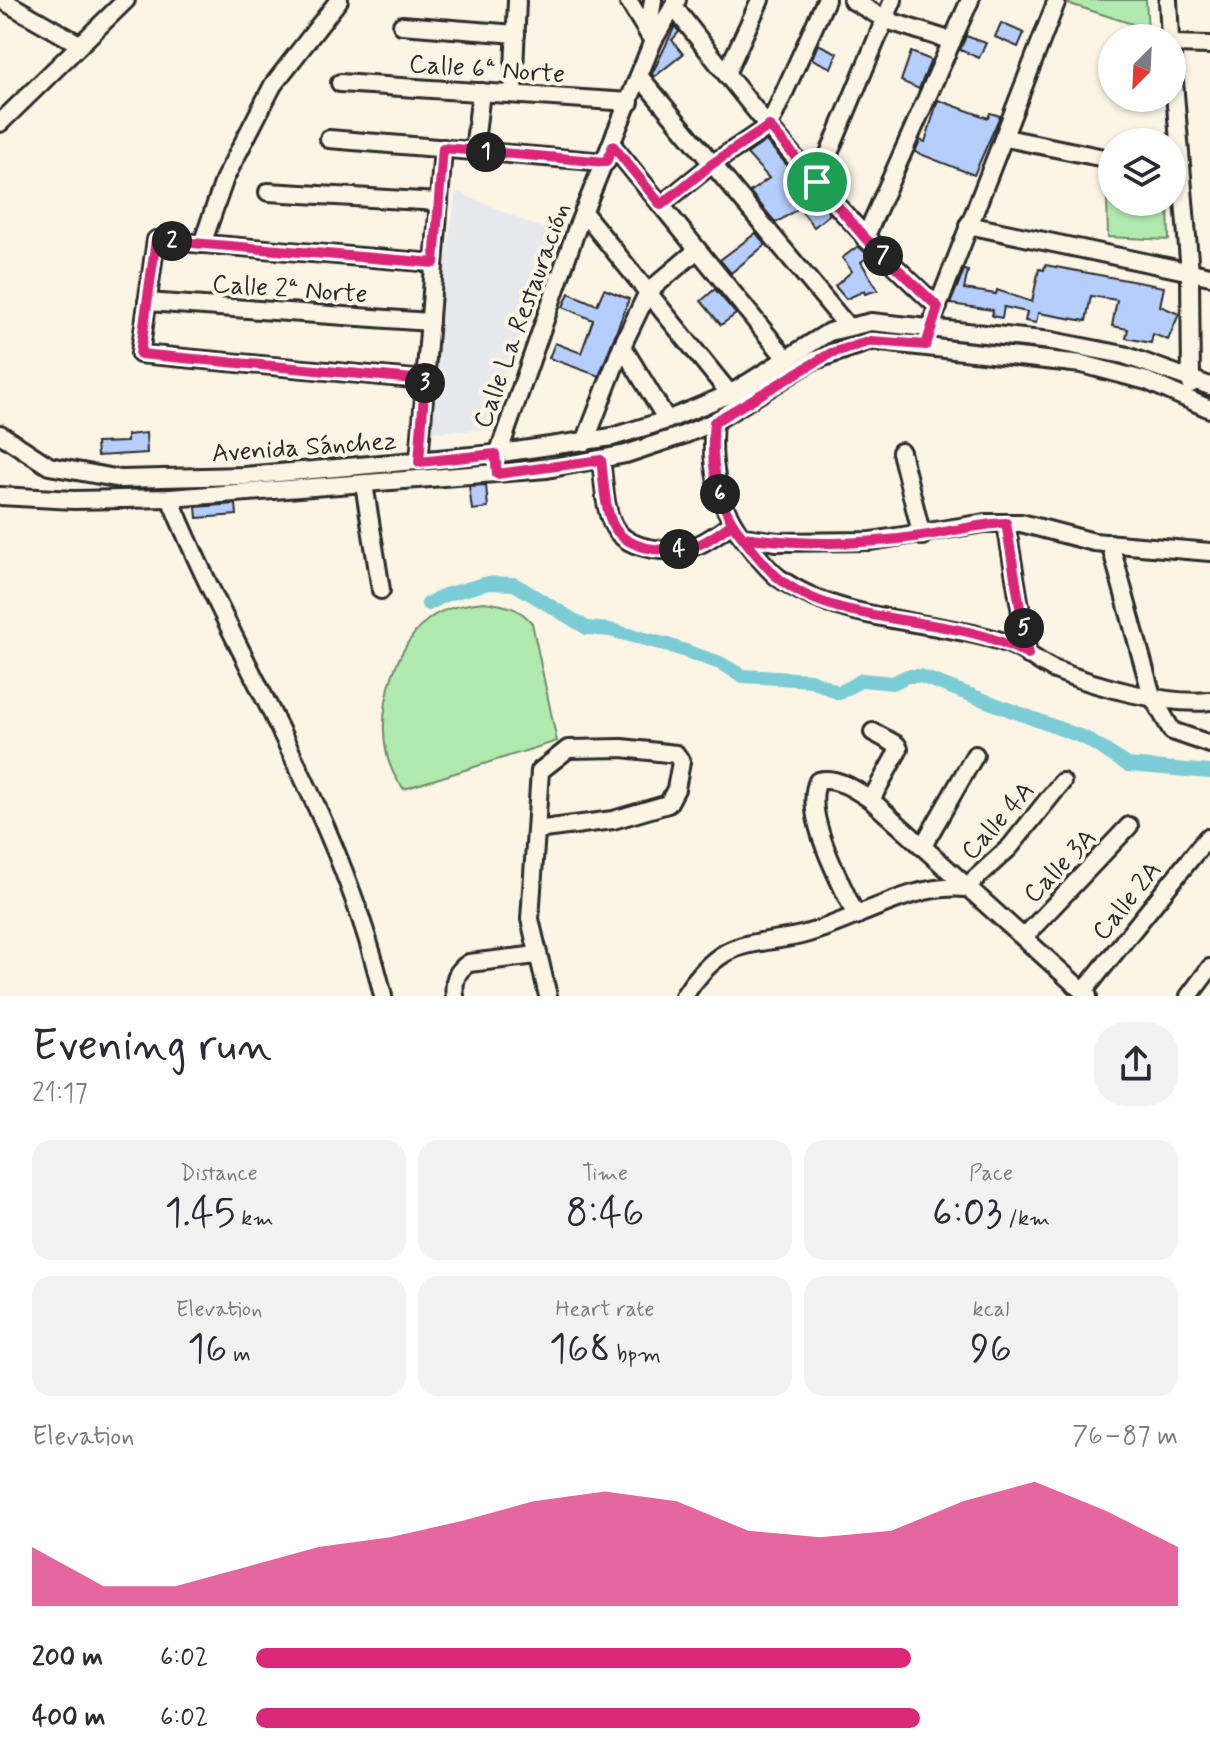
<!DOCTYPE html>
<meta charset="utf-8">
<style>
body{margin:0;font-family:Mynerve,sans-serif;background:#f2f2f3;color:#2b2b33;height:100vh;display:flex;flex-direction:column;font-size:30px;white-space:nowrap}
*{box-sizing:border-box;margin:0}
p{font-size:26px;color:#7c7c81}
.icon{flex:none;width:44px;height:44px;fill:none;stroke:currentColor;stroke-width:2;stroke-linecap:round;stroke-linejoin:round}
.map{position:relative;height:996px;overflow:hidden}
.side{display:flex;flex-direction:column;background:#fff;flex:1}
.side>*{flex:none}
.needle{width:52px;rotate:204deg}
.buttons{position:absolute;left:1098px;top:24px;display:grid;gap:16px}
.buttons a{display:grid;place-items:center;width:88px;height:88px;border-radius:50%;background:#fff;box-shadow:0 2px 6px #0004;font-size:40px}
.pin{position:absolute;display:grid;place-items:center;width:68px;height:68px;color:#fff;margin:-34px;border:4px solid #fff;border-radius:50%;box-shadow:0 2px 8px #0007}
.km{position:absolute;width:40px;height:40px;margin:-20px;border-radius:50%;background:#222;color:#fff;font-size:22px;line-height:40px;text-align:center}
.round{display:grid;place-items:center;flex:none;width:84px;height:84px;border-radius:32px;background:#f2f2f3}
.headline{display:flex;align-items:center;justify-content:space-between;height:136px;padding:0 32px}
h1{font-size:44px;font-weight:600;line-height:60px}
.figures{display:grid;grid-template-columns:repeat(3,1fr);gap:12px;height:136px;padding:8px 32px}
.figures div{display:grid;align-content:center;border-radius:20px;background:#f2f2f3;text-align:center}
.figures b{font-size:40px;font-weight:600}
.figures small{font-size:22px;font-weight:400}
.figures p{font-size:22px}
.chart{height:224px;padding:16px 32px}
.chart p{display:flex;justify-content:space-between}
.chart svg{width:100%;height:144px;margin-top:8px;fill:#db2777;opacity:.7}
ul{padding:0 32px;list-style:none;font-size:26px}
li{display:grid;grid-template-columns:128px 96px 1fr;align-items:center;height:60px}
li i{height:20px;border-radius:10px;background:#db2777}
.map>svg:first-child{display:block}
</style>
<div class="map">
<svg width="1210" height="996" viewBox="0 0 1210 996">
<rect width="100%" height="100%" fill="#fcf5e5"/>
<filter id="ink" filterUnits="userSpaceOnUse"><feTurbulence type="fractalNoise" baseFrequency=".0125" numOctaves="2"/><feDisplacementMap in="SourceGraphic" scale="16" xChannelSelector="R" yChannelSelector="G"/><feConvolveMatrix kernelMatrix="1 2 1 2 8 2 1 2 1" color-interpolation-filters="sRGB"/></filter>
<g filter="url(#ink)">
<polygon fill="#e7e9ec" points="456,191 557,235 484,430 422,432"/>
<g fill="#b1eaae" stroke="#6e8a6c" stroke-width="2">
<polygon points="1068,0 1146,0 1148,29 1067,3"/>
<polygon points="1107,198 1112,202 1168,203 1169,240 1108,237"/>
<path d="M484,602c21,3 35,5 48,21l25,118 -153,48c-38,-42 -18,-138 26,-171 15,-11 37,-14 54,-16z"/>
</g>
<g fill="none" stroke-linecap="round" stroke-linejoin="round">
<polyline stroke="#7cccd5" stroke-width="14" points="428,604 445,595 488,583 514,584 587,628 610,630 668,645 720,663 743,676 811,680 839,693 862,680 893,683 907,676 920,676 1085,738 1128,765 1210,772"/>
</g>
<g fill="#b5cefc" stroke="#2b2b2b" stroke-width="2">
<polygon points="1001,23 1024,33 1018,47 995,37"/>
<polygon points="675,26 679,32 672,40 683,54 654,77 652,74"/>
<polygon points="966,36 986,43 979,58 960,50"/>
<polygon points="818,44 837,53 831,68 812,59"/>
<polygon points="911,52 931,60 919,89 901,81"/>
<polygon points="938,100 988,118 990,113 1000,116 974,175 915,152 920,140 925,142"/>
<polygon points="766,141 830,214 814,227 799,208 776,223 750,192 769,178 747,154"/>
<polygon points="756,233 765,245 731,273 720,260"/>
<polygon points="858,246 869,256 861,262 878,290 865,294 864,291 846,299 835,286 852,271 842,258"/>
<polygon points="1045,265 1164,287 1160,306 1179,314 1168,340 1153,334 1151,343 1126,338 1128,329 1112,326 1117,300 1091,296 1086,321 1038,313 1036,323 1025,321 1027,312 1004,307 1002,318 992,316 993,310 950,304 964,270 968,271 964,289 996,294 997,290 1032,302 1039,269 1044,270"/>
<polygon points="604,289 629,299 599,376 549,358 555,343 581,353 593,320 563,307 569,293 597,305"/>
<polygon points="715,289 736,314 721,325 701,301"/>
<polygon points="146,433 147,453 97,456 96,443 127,442 127,435"/>
<polygon points="486,485 488,508 472,510 469,486"/>
<polygon points="236,504 237,515 197,518 196,507"/>
</g>
<g fill="none" stroke-linecap="round" stroke-linejoin="round">
<g stroke="#2b2b2b" stroke-width="22">
<g id="minor">
<polyline points="2,0 79,44"/>
<polyline points="628,0 653,41"/>
<polyline points="852,0 886,20 952,41"/>
<polyline points="1168,0 1170,38"/>
<path d="M674,7c81,105 165,211 264,300"/>
<polyline points="402,25 516,34"/>
<polyline points="648,33 653,0"/>
<polyline points="1172,44 1210,45"/>
<polyline points="1172,58 1190,272 1191,384"/>
<polyline points="726,74 760,0"/>
<polyline points="640,77 848,327"/>
<polyline points="340,83 630,102"/>
<polyline points="513,94 517,0"/>
<polyline points="0,123 126,0"/>
<polyline points="1006,138 1104,158"/>
<polyline points="329,139 606,162"/>
<polyline points="613,146 785,357"/>
<polyline points="474,151 481,92"/>
<polyline points="817,182 893,0"/>
<polyline points="268,192 439,202"/>
<polyline points="661,205 712,164 769,126 826,0"/>
<polyline points="583,212 730,394"/>
<polyline points="968,225 1210,276"/>
<polyline points="865,238 970,0"/>
<polyline points="202,244 225,178 273,85 339,0"/>
<polyline points="147,302 430,322"/>
<polyline points="934,316 1057,0"/>
<polyline points="622,346 667,420"/>
<polyline points="425,380 140,354 156,240 434,263"/>
<path d="M714,422c-4,43 4,86 32,120 10,12 21,27 33,36 65,46 155,41 228,65 17,6 31,20 48,27 41,16 112,36 155,31"/>
<polyline points="0,434 49,466 121,479 244,476 495,454 612,437 667,420 730,394 829,332 871,322 1052,341 1124,355 1210,386"/>
<polyline points="585,442 622,346 648,292 696,251"/>
<polyline points="901,452 922,536"/>
<polyline points="496,460 577,228 653,41 677,0"/>
<path d="M601,460c3,20 3,49 13,67 15,25 62,28 86,17 11,-5 21,-13 32,-20"/>
<polyline points="419,462 443,148"/>
<polyline points="364,484 381,590"/>
<polyline points="0,496 74,500 170,498 547,469 626,454 683,435 714,422 812,361 871,341 1082,364 1147,381 1210,409"/>
<path d="M170,498c68,166 172,321 213,498"/>
<polyline points="1006,523 1028,655"/>
<polyline points="743,537 777,542 871,541 985,523 1021,523 1094,542 1210,552"/>
<polyline points="1110,543 1152,696 1172,731 1210,744"/>
<polyline points="871,800 899,749 897,745 873,732"/>
<polyline points="536,830 613,820 668,804 676,789 681,762 676,754 622,748 568,749 540,771 530,919 548,996"/>
<polyline points="924,844 975,755"/>
<polyline points="965,888 1010,847 1062,782"/>
<path d="M856,916c-14,-32 -54,-101 -38,-135 18,-5 38,9 53,19l217,196"/>
<polyline points="1024,937 1129,826"/>
<polyline points="1083,992 1207,838"/>
<path d="M455,996c-2,-15 1,-25 14,-33l68,-8"/>
<path d="M684,996c10,-16 26,-35 43,-44 23,-12 54,-11 78,-18 52,-14 106,-51 160,-46"/>
<polyline points="1189,996 1210,968"/>
</g>
</g>
<use href="#minor" stroke="#fcf5e5" stroke-width="16"/>
</g>
</g>
<g fill="none" stroke-linecap="round" stroke-linejoin="round" filter="url(#ink)">
<g stroke="#fff" stroke-width="16">
<path id="route" d="M817,182l-48,-56 -57,38 -51,41 -48,-59 -7,16 -163,-14 -9,115 -278,-23 -16,114 285,26 -6,82 76,-8 2,20 104,-14c3,20 3,49 13,67 15,25 62,28 86,17 11,-5 21,-13 32,-20 14,17 28,37 44,52 63,55 182,35 252,79l-22,-132c-29,1 -56,9 -85,13 -59,9 -119,9 -178,1 -27,-31 -33,-75 -29,-115l117,-69 40,-12 55,4 12,-38 -73,-69 -48,-56"/>
</g>
<use href="#route" stroke="#db2777" stroke-width="10"/>
</g>
<g text-anchor="middle" stroke-width="8" stroke-linejoin="round" paint-order="stroke">
<g font-size="26" fill="#2b2b2b" stroke="#fcf5e5">
<text transform="translate(487 68) rotate(4)" y="9">Calle 6ª Norte</text>
<text transform="translate(290 288) rotate(4)" y="9">Calle 2ª Norte</text>
<text transform="translate(521 315) rotate(-70)" y="9">Calle La Restauración</text>
<text transform="translate(304 446) rotate(-4)" y="9">Avenida Sánchez</text>
<text transform="translate(997 820) rotate(-48)" y="9">Calle 4A</text>
<text transform="translate(1059 865) rotate(-46)" y="9">Calle 3A</text>
<text transform="translate(1126 900) rotate(-51)" y="9">Calle 2A</text>
</g>
</g>
</svg>
<div class="buttons">
<a><svg class="needle" viewBox="-14 -14 28 28"><path d="M0-13l5 13h-10z" fill="#e53935"/><path d="M0 13l5-13h-10z" fill="#7c7c81"/></svg></a>
<a><svg class="icon" aria-label="layers" viewBox="0 0 24 24"><path d="M12 4l9 5-9 5-9-5zM3 14l9 5 9-5"/></svg></a>
</div>
<div class="pin" style="left:817px;top:182px;background:#1e9e55"><svg class="icon" aria-label="arrive" viewBox="0 0 24 24"><path d="M6 21V4h12l-3 4 3 4H6"/></svg></div>
<b class="km" style="left:486px;top:152px">1</b>
<b class="km" style="left:172px;top:241px">2</b>
<b class="km" style="left:425px;top:383px">3</b>
<b class="km" style="left:679px;top:549px">4</b>
<b class="km" style="left:1024px;top:628px">5</b>
<b class="km" style="left:720px;top:494px">6</b>
<b class="km" style="left:883px;top:256px">7</b>
</div>
<section class="side">
<div class="headline"><div><h1>Evening run</h1><p>21:17</p></div><a class="round"><svg class="icon" aria-label="share" viewBox="0 0 24 24"><path d="M12 15V3M7 8l5-5 5 5M5 13v7h14v-7"/></svg></a></div>
<div class="figures">
<div><p>Distance</p><b>1.45<small> km</small></b></div>
<div><p>Time</p><b>8:46</b></div>
<div><p>Pace</p><b>6:03<small> /km</small></b></div>
</div>
<div class="figures">
<div><p>Elevation</p><b>16<small> m</small></b></div>
<div><p>Heart rate</p><b>168<small> bpm</small></b></div>
<div><p>kcal</p><b>96</b></div>
</div>
<div class="chart"><p><span>Elevation</span>76–87 m</p>
<svg viewBox="0 0 160 44" preserveAspectRatio="none"><path d="M0 44V26L10 38L20 38L30 32L40 26L50 23L60 18L70 12L80 9L90 12L100 21L110 23L120 21L130 12L140 6L150 15L160 26V44z"/></svg>
</div>
<ul>
<li><b>200 m</b>6:02<i style="width:71%"></i></li>
<li><b>400 m</b>6:02<i style="width:72%"></i></li>
</ul>
</section>
